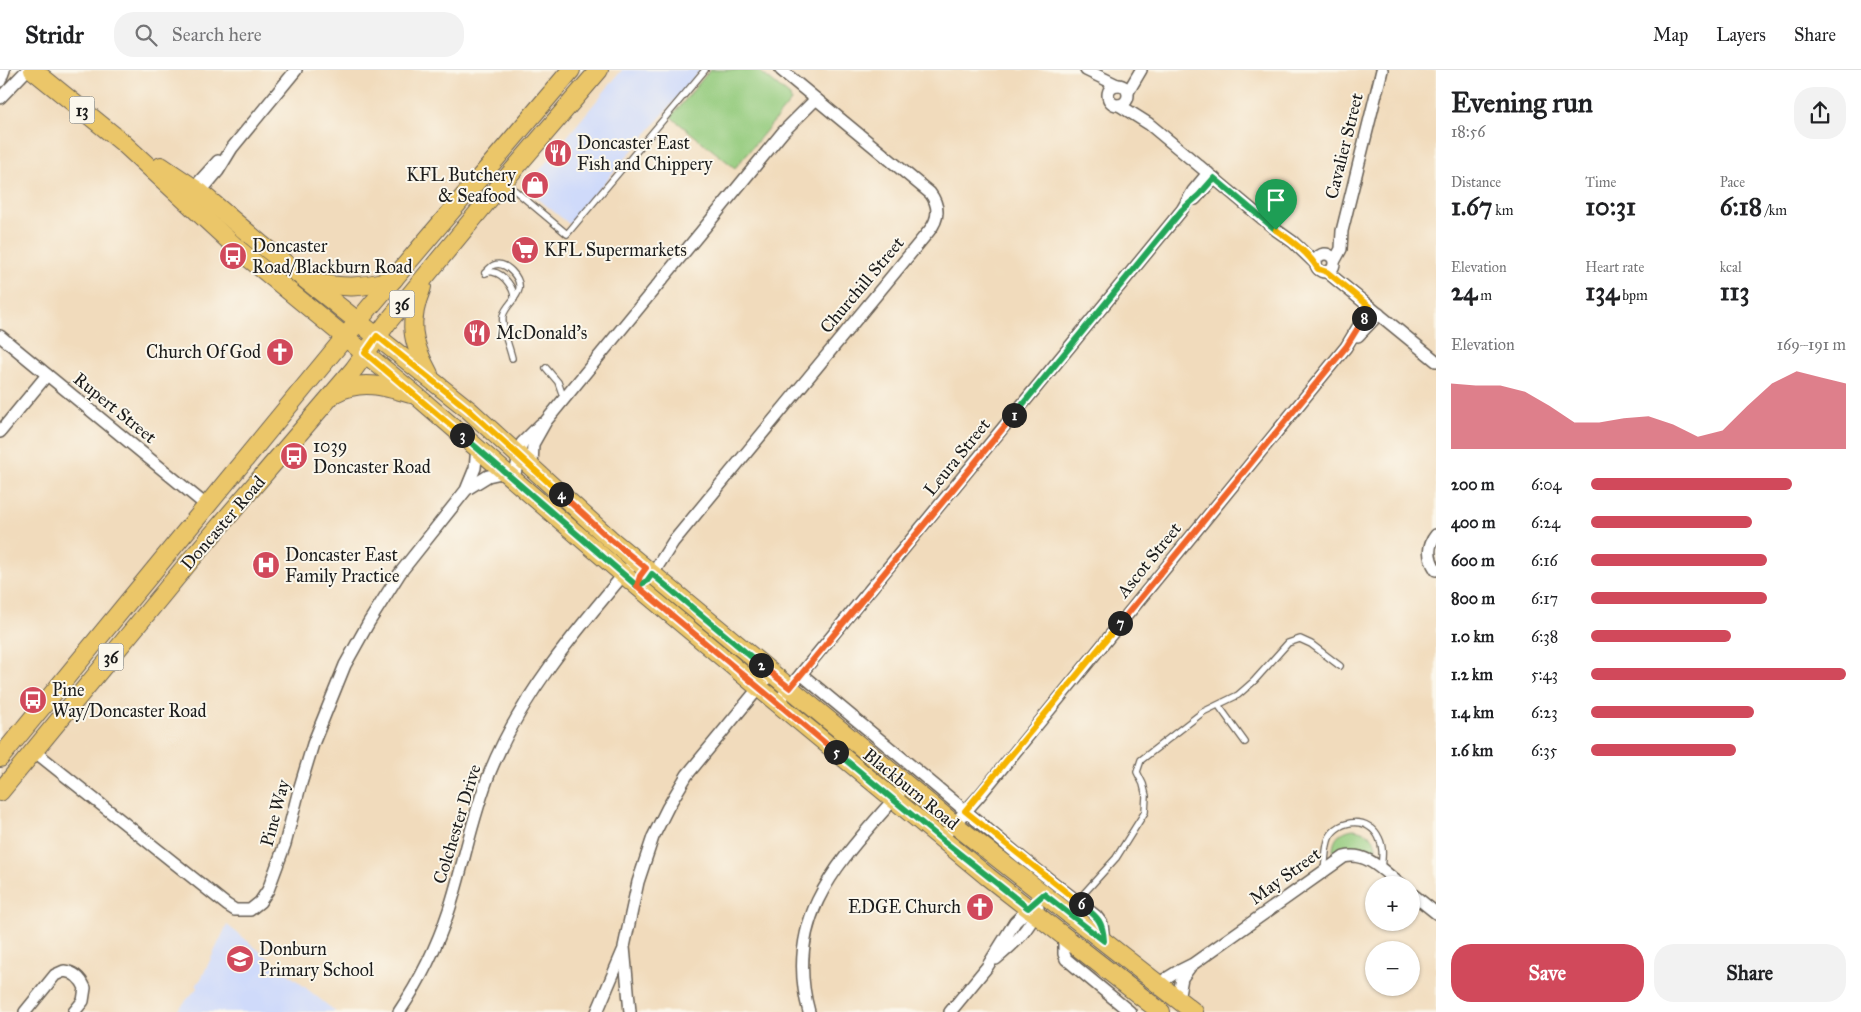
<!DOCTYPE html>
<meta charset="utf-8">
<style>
body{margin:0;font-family:"IM FELL Great Primer",serif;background:#f2f2f2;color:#202124;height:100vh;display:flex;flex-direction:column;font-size:19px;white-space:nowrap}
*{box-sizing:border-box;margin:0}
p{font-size:16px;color:#757577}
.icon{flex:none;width:28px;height:28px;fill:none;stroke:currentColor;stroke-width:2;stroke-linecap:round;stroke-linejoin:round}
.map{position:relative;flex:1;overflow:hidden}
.panel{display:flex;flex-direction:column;background:#fff;width:425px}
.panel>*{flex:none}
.fabs{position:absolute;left:1365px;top:806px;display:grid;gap:10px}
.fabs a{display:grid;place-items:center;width:55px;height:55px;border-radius:50%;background:#fff;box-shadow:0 1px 4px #0004;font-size:25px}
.pin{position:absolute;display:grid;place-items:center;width:42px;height:42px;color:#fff;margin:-51px -21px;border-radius:50% 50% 50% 0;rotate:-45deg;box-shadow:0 0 5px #0007}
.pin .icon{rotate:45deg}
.km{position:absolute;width:25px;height:25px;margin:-12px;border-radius:50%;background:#222;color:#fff;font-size:14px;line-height:25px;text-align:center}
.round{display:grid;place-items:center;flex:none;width:52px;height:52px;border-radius:20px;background:#f2f2f2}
.head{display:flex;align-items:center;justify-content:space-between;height:85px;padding:0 15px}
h1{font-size:28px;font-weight:800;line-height:38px}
.stats{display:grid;grid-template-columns:repeat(3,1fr);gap:8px;height:85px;padding:5px 15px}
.stats div{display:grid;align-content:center}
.stats b{font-size:25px;font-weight:800}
.stats small{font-size:14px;font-weight:400}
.stats p{font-size:14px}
.chart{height:140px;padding:10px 15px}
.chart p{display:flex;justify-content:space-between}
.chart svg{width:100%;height:90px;margin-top:5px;fill:#d1495b;opacity:.7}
.button{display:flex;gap:10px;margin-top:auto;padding:10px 15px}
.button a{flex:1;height:58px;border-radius:20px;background:#d1495b;color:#fff;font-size:20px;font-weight:800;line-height:58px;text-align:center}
.button a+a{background:#f2f2f2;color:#202124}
ul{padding:0 15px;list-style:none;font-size:16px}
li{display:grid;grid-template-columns:80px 60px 1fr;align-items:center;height:38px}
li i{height:12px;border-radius:6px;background:#d1495b}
header{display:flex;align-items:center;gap:30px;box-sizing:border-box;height:70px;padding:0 25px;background:#fff;border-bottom:1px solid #e0e0e0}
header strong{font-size:24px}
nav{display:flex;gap:28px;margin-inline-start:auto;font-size:18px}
.search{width:350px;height:45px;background:#f2f2f2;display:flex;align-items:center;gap:12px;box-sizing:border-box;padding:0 18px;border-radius:20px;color:#757577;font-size:19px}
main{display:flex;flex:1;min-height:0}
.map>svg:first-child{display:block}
</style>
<header>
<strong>Stridr</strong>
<div class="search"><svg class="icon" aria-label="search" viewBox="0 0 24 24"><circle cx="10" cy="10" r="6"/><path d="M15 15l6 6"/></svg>Search here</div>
<nav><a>Map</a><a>Layers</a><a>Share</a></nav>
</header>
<main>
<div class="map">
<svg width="1436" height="942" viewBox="0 0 1436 942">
<rect width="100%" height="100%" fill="#fbf7ec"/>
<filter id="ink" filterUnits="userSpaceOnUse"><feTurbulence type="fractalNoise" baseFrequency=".02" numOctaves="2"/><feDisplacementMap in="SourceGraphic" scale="10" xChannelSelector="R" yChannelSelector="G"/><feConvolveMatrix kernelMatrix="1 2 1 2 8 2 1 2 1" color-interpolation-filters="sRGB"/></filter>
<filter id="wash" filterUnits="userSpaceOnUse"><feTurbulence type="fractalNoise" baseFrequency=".0096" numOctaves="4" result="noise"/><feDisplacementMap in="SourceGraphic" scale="20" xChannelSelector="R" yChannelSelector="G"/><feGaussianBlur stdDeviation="1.12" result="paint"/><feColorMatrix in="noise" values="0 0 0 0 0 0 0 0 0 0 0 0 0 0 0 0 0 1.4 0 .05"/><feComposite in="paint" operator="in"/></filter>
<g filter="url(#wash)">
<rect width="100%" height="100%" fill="#f1dbbc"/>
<g fill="#cfdafa">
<polygon points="622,0 701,0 569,154 525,118"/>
<polygon points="227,855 246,870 336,942 176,942 198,917 196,915 201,909"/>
</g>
<g fill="#93ca7c" stroke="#58734c">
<polygon points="710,0 758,0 790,26 791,31 735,98 671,47"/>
<path d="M1353,759c12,1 27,10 22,24 -16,-3 -22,-7 -39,-1l-3,-1c0,-13 8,-20 20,-22z"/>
</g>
</g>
<g filter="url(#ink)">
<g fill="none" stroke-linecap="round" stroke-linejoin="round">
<g stroke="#675f54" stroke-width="8">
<g id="service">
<polyline points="506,113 567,164 705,0"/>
<path d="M485,203c2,-2 6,-7 9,-8 12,-4 27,13 25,24 -2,10 -14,17 -16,27 -2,12 6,29 9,42"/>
<path d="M485,203c3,-1 5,-2 8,-1 11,2 22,17 21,27"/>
<polyline points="546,298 558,312 564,329"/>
<polyline points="1219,636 1245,672"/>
<path d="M1324,799c2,-10 1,-21 5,-31 10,-20 41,-21 50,0 5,10 3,21 2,31"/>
<polyline points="1077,831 1116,788 1145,742 1146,726 1143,714 1137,702 1141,690 1203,642 1238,625 1254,611 1288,573 1300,569 1311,574 1340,596"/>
</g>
</g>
<g stroke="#675f54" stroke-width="14">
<g id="minor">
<polyline points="1086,0 1117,15"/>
<polyline points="0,11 4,0"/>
<circle cx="1118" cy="25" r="10"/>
<polyline points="1128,22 1141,0"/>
<polyline points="0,28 27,0"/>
<polyline points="1119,35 1149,54 1276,160 1293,172 1316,194"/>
<polyline points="192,123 199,112 218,91"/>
<polyline points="197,126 218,101 232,78 296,0"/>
<polyline points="1195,129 1214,108"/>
<circle cx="1325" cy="193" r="9"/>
<polyline points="1335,190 1341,179 1342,161 1382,0"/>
<polyline points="1327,202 1436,291"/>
<polyline points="0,266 207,436"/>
<polyline points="1358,266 1379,244"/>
<polyline points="0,362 47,305"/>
<polyline points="532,396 533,374 546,351 783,62 816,29"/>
<polyline points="514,408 522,373 541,354"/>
<polyline points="467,419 488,406 506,402"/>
<path d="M1436,465c-9,11 -8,23 0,35"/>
<path d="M650,508l23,-36 256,-311c10,-12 11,-25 1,-38l-149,-123"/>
<polyline points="801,604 1022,788 1096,846 1102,854 1104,871"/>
<polyline points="777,633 1182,140 1193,121 1208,103"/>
<polyline points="34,681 227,835 235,840 250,840 260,832 268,820 285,774 299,720 313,674 345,595 369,552 400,503 466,420 475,398 477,378"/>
<polyline points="941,769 980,725 1346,277 1370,237"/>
<polyline points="1411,823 1436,843"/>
<polyline points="1064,865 1064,884 1066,889 1130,942"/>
<path d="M996,889c19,-16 32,-28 42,-51"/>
<path d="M1159,913l18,-11 16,-8 151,-107c23,-6 40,15 57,28"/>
<polyline points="1178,929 1182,908 1190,897"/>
<path d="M25,942l30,-37 9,-4c10,1 17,8 21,17l-2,13 -9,11"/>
<path d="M399,942c21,-31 38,-66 50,-102 15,-46 23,-93 41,-138 33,-81 90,-146 146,-212"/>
<polyline points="597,942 623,881"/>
<polyline points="630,942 624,877 638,812 653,767 668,737 687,705 771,603"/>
<path d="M809,942c-28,-101 38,-157 97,-227"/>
<polyline points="950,942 987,897 1015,852 1044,824"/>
</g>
</g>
<g stroke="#675f54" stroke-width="20">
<g id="primary">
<polyline points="33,0 122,72 239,180 418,327 624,505 758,617 988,807 1161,942"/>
<polyline points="161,96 201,123 262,175 469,340 610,469 954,754 1194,942"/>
<path d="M310,212c35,6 49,7 84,-3"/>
<path d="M422,217c-14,35 -11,54 7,87"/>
<path d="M335,323c26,-14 49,-7 76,1"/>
<polyline points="0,688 369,238 571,0"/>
<polyline points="0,722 189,492 354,299 387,253 504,111 599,0"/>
</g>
</g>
<use href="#service" stroke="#fff" stroke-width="5.5"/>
<use href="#minor" stroke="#fff" stroke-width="11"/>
<use href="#primary" stroke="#ebc669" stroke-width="18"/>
</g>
</g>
<g fill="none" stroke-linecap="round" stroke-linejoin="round" filter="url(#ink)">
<g stroke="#fff" stroke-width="10">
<polyline id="split-1" points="1014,345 1182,140 1199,125 1214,108 1276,160"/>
</g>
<g stroke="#fff" stroke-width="10">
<polyline id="split-2" points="761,595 790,618 1014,345"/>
</g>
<g stroke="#fff" stroke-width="10">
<polyline id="split-3" points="462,365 637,516 647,511 652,504 761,595"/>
</g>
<g stroke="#fff" stroke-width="10">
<polyline id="split-4" points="462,365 365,283 377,266 469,340 561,424"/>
</g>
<g stroke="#fff" stroke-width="10">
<polyline id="split-5" points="561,424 610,469 646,498 640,506 637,516 836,682"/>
</g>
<g stroke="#fff" stroke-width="10">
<path id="split-6" d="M836,682l105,87 87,69 16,-14 60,47c-1,-21 -7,-24 -23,-37"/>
</g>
<g stroke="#fff" stroke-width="10">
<polyline id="split-7" points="1081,834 965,741 1120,553"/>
</g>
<g stroke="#fff" stroke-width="10">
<polyline id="split-8" points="1120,553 1346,277 1364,248"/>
</g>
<g stroke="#fff" stroke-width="10">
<path id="split-9" d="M1276,160c16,11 33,23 42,39l9,3 43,35 -6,11"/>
</g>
<use href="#split-1" stroke="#22a559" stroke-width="6"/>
<use href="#split-2" stroke="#f0652b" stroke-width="6"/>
<use href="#split-3" stroke="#22a559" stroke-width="6"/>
<use href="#split-4" stroke="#f5b400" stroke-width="6"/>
<use href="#split-5" stroke="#f0652b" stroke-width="6"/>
<use href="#split-6" stroke="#22a559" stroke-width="6"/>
<use href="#split-7" stroke="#f5b400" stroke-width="6"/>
<use href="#split-8" stroke="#f0652b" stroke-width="6"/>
<use href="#split-9" stroke="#f5b400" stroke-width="6"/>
</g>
<defs>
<g id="restaurant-disc" transform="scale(1.4375)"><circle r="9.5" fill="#d1495b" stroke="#fbf7ec"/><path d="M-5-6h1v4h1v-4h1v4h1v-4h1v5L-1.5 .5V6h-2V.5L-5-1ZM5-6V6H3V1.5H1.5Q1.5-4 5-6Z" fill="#fff"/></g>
<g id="shop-disc" transform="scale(1.4375)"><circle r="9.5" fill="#d1495b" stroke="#fbf7ec"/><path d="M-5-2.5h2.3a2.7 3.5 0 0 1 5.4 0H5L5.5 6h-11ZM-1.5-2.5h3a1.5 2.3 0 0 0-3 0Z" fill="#fff"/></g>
<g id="supermarket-disc" transform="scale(1.4375)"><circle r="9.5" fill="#d1495b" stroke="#fbf7ec"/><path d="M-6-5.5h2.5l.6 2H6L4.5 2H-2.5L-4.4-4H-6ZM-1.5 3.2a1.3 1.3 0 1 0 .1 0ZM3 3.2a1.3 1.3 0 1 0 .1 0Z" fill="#fff"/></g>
<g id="bus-disc" transform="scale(1.4375)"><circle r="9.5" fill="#d1495b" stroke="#fbf7ec"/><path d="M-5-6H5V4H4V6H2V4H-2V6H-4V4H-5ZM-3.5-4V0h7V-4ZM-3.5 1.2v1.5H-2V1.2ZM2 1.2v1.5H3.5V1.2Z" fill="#fff"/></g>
<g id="church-disc" transform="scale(1.4375)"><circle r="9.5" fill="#d1495b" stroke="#fbf7ec"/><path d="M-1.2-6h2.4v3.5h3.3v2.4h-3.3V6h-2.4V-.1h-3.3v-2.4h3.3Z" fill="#fff"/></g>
<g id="hospital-disc" transform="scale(1.4375)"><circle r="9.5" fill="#d1495b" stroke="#fbf7ec"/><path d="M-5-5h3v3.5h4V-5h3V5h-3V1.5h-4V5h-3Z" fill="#fff"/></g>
<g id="school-disc" transform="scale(1.4375)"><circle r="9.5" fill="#d1495b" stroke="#fbf7ec"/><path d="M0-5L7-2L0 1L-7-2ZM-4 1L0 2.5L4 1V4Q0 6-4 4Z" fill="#fff"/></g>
</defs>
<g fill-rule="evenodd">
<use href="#restaurant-disc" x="558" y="83"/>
<use href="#shop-disc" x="535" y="115"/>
<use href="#supermarket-disc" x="525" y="180"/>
<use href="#bus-disc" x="233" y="186"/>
<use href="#restaurant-disc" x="477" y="263"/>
<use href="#church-disc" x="280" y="282"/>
<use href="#bus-disc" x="294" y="386"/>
<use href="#hospital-disc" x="266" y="495"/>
<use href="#bus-disc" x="33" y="630"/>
<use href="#church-disc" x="980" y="837"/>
<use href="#school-disc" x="240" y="889"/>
</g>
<g text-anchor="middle" stroke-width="4" stroke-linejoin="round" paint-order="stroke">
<g fill="#fbf7ec" stroke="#5f5e5a" stroke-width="1">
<rect x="69.5" y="26.5" width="25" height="27" rx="4"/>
<rect x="389.5" y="220.5" width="25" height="27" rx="4"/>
<rect x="98.5" y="573.5" width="25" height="27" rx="4"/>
</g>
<g font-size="16" font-weight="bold" fill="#1c1c1c">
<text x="82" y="46">13</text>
<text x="402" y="240">36</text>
<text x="111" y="593">36</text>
</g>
<g font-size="18" fill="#1c1c1c" stroke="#fbf7ec" text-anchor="start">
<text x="577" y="79">Doncaster East<tspan x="577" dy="21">Fish and Chippery</tspan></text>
<text x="516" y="111" text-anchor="end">KFL Butchery<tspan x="516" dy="21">&amp; Seafood</tspan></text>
<text x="252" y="182">Doncaster<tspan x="252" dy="21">Road/Blackburn Road</tspan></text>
<text x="544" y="186">KFL Supermarkets</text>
<text x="496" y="269">McDonald's</text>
<text x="261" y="288" text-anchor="end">Church Of God</text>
<text x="313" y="382">1039<tspan x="313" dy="21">Doncaster Road</tspan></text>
<text x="285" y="491">Doncaster East<tspan x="285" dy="21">Family Practice</tspan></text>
<text x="52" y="626">Pine<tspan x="52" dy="21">Way/Doncaster Road</tspan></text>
<text x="961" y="843" text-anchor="end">EDGE Church</text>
<text x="259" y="885">Donburn<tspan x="259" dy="21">Primary School</tspan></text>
</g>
<g font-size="18" fill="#1c1c1c" stroke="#fbf7ec">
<text transform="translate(1344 76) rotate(-76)" y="6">Cavalier Street</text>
<text transform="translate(862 215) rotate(-50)" y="6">Churchill Street</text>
<text transform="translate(115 338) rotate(39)" y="6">Rupert Street</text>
<text transform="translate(957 387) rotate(-51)" y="6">Leura Street</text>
<text transform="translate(223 453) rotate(-49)" y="6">Doncaster Road</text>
<text transform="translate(1149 490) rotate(-51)" y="6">Ascot Street</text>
<text transform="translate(911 719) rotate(39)" y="6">Blackburn Road</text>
<text transform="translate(275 743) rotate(-75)" y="6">Pine Way</text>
<text transform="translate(457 754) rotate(-73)" y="6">Colchester Drive</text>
<text transform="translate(1285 806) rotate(-36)" y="6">May Street</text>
</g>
</g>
</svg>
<div class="fabs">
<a>+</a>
<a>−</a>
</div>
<div class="pin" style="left:1276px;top:160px;background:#1e9e55"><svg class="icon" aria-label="arrive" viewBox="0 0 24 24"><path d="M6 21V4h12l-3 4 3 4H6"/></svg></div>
<b class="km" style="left:1014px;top:345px">1</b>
<b class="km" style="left:761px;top:595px">2</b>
<b class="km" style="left:462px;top:365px">3</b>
<b class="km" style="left:561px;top:424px">4</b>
<b class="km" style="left:836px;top:682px">5</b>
<b class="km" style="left:1081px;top:834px">6</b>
<b class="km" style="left:1120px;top:553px">7</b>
<b class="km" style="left:1364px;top:248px">8</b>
</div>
<section class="panel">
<div class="head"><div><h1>Evening run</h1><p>18:56</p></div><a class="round"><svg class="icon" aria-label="share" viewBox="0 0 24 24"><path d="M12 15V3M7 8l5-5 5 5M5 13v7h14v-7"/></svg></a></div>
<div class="stats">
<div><p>Distance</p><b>1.67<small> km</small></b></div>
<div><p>Time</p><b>10:31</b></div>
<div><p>Pace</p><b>6:18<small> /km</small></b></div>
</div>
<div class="stats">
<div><p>Elevation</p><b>24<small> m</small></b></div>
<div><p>Heart rate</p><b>134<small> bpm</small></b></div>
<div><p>kcal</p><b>113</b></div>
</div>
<div class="chart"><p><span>Elevation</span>169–191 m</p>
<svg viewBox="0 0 160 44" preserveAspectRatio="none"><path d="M0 44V12L10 13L20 13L30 16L40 23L50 31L60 31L70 29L80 28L90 32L100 38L110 35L120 23L130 12L140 6L150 9L160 12V44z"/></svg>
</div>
<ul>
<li><b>200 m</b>6:04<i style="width:79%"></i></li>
<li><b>400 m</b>6:24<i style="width:63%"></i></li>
<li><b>600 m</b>6:16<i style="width:69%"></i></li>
<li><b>800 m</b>6:17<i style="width:69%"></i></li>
<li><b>1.0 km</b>6:38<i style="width:55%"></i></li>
<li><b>1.2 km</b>5:43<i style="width:100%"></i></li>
<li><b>1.4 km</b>6:23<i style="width:64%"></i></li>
<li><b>1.6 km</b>6:35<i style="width:57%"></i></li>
</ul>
<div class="button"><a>Save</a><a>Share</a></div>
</section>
</main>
